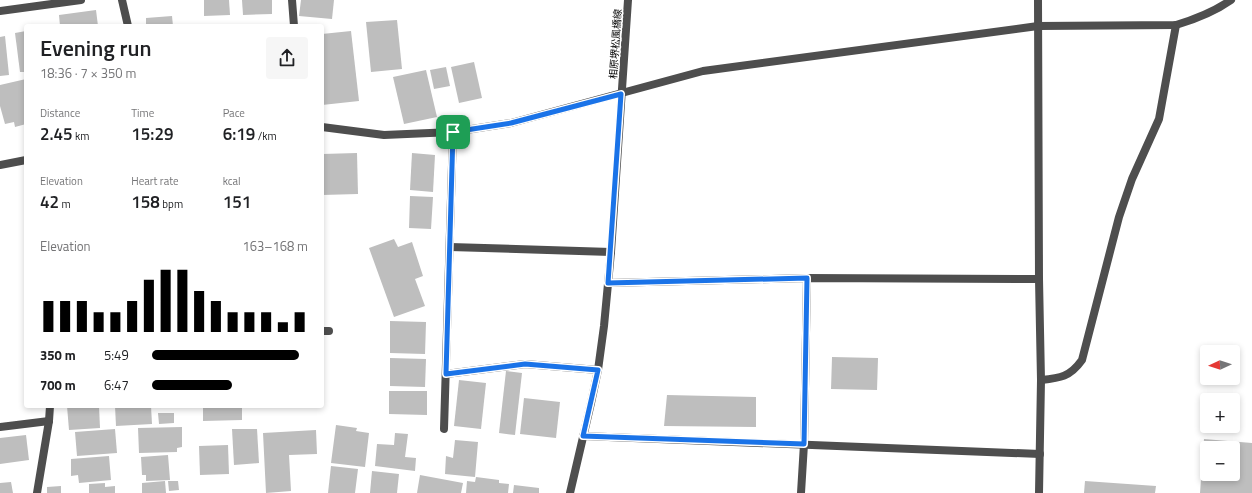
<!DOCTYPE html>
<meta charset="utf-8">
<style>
body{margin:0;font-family:"Titillium Web","Noto Sans JP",sans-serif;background:#f6f6f6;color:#202124;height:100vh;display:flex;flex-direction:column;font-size:15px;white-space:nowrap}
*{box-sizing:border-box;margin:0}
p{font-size:13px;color:#757577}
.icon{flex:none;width:22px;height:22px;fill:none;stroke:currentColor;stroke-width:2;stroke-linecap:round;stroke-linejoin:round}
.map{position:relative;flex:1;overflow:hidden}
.side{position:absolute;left:24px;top:24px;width:300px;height:384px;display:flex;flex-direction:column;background:#fff;border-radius:4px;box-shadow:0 2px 6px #0003}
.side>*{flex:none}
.needle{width:26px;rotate:267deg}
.controls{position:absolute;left:1200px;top:345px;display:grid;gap:8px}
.controls a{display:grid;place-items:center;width:40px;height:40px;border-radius:4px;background:#fff;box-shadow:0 2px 6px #0003;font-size:20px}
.pin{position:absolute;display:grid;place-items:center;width:34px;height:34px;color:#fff;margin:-17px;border-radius:8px;box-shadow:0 2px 6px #0006}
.round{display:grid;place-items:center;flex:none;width:42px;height:42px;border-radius:4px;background:#f6f6f6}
.summary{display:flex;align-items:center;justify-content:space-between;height:68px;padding:0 16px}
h1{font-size:22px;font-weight:600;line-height:30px}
.figures{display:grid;grid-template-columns:repeat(3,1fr);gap:6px;height:68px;padding:4px 16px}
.figures div{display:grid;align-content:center}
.figures b{font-size:17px;font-weight:600}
.figures small{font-size:11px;font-weight:400}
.figures p{font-size:11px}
.chart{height:112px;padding:8px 16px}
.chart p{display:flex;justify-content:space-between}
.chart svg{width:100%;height:72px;margin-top:4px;stroke:#000;stroke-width:6}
ul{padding:0 16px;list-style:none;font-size:13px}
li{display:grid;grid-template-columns:64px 48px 1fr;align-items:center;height:30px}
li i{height:10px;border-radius:5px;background:#000}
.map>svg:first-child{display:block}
</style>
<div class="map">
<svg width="1252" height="493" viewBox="0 0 1252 493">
<rect width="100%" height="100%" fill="#fff"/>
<g fill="#bebebe" fill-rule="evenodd">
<polygon points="204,0 229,0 230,15 204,16"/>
<polygon points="242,0 272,0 272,14 243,15"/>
<polygon points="301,0 334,0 332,19 299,16"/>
<polygon points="96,10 98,26 60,26 59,15"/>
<polygon points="172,16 173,26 146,26 146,18"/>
<polygon points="397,20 402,69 371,72 366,22"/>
<polygon points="26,31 26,72 20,72 15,33"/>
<polygon points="351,31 359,101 322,105 322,34"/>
<polygon points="5,36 9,75 0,76 0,37"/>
<polygon points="474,62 482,98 459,103 451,67"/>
<polygon points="446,67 450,86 434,89 430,70"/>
<polygon points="426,70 437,117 404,124 393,77"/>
<polygon points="26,79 26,124 15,127 14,122 5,124 0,106 0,85"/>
<polygon points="357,153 358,194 322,195 322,154"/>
<polygon points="412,153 435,155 433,192 410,190"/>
<polygon points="410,196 433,197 431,229 409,228"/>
<polygon points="394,239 398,247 412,242 423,276 415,279 425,306 394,317 369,248"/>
<polygon points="390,321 426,322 425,354 390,353"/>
<polygon points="832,357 878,358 877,390 831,389"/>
<polygon points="390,358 426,359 425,387 390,386"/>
<polygon points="506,371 522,373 515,435 499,433"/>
<polygon points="459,380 486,383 481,429 454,426"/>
<polygon points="389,391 427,391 427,415 389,414"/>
<polygon points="667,395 756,397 756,427 664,426"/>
<polygon points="524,398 560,402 556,438 520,434"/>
<polygon points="67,406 99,406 100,428 69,430"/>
<polygon points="115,406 151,406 152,424 116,426"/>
<polygon points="203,406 242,406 242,420 203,421"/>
<polygon points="158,413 174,413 174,423 159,424"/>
<polygon points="336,425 357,428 356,431 369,433 365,467 331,463"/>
<polygon points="182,427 182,447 177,448 177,452 139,453 138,428"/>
<polygon points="115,429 117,453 77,456 75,432"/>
<polygon points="232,429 257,429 259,463 234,465"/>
<polygon points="316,430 317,454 289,455 291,491 266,493 263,433"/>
<polygon points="395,433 408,434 405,457 416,458 415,471 375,466 377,444 394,445"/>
<polygon points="26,435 29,460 0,464 0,438"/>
<path d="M1204,439l48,4v50h-52zM1207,448h26v26h-26z"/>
<polygon points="455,440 478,442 475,477 445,474 446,456 453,458"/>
<polygon points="228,445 229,474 200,475 199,446"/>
<polygon points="168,455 170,480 146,481 146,475 142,475 141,457"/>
<polygon points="109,456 111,480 79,483 78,475 71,476 71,459"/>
<polygon points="331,466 358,469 355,493 328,493"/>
<polygon points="372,471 399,474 397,493 370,493"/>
<polygon points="420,475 463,483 461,493 417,493"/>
<polygon points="476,477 499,480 499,483 509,484 508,493 466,493 467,481 475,482"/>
<polygon points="165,481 166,493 142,493 142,483"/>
<polygon points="168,481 178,481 179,490 169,491"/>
<polygon points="1085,481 1156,486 1155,493 1084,493"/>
<polygon points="11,482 13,493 0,493 0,483"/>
<polygon points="105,483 105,487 115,486 115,493 89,493 89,484"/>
<polygon points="514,485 539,488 539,493 513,493"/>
<polygon points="61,486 61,493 47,493 47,487"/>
</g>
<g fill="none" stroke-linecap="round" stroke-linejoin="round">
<g stroke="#4e4e4e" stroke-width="8">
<polyline points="122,0 128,26"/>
<polyline points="292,0 294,26"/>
<polyline points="0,11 81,0"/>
<polyline points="450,247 611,252"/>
<polyline points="322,331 329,331"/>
<polyline points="446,374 525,364 598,370"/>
<polyline points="0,427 49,421"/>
<polyline points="444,429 453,132"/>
<polyline points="583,436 1040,454"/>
<polyline points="801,493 804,444 807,278"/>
</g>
<g stroke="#4e4e4e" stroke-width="8">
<polyline points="1038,0 1039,279 1041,380 1039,493"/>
<path d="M322,127l62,8 69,-3 58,-9 192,-52 335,-45 138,-1c20,-6 38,-13 55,-25"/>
<polyline points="0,165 26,160"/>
<polyline points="608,283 807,278 1039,279"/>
<path d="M1041,380c19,-2 29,-3 41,-20l37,-143 13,-38 27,-60 17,-94"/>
<polyline points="37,493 49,421 50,406"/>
</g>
<polyline stroke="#4e4e4e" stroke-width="8" points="570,493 591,403 598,370 604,326 611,252 628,0"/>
</g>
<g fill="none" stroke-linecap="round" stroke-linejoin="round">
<g stroke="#fff" stroke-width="8">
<polygon id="route" points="621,94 608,283 807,278 804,444 583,436 598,370 525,364 446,374 453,132 511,123"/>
</g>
<use href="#route" stroke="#1a73e8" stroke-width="5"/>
</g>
<g text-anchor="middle" stroke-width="3" stroke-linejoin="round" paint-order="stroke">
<g font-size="10" fill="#000" stroke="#fff">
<text transform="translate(615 44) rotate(-86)" y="4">相原堺松風橋線</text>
</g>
</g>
</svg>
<div class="controls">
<a><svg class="needle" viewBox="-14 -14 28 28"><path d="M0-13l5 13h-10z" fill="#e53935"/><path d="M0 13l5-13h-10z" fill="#757577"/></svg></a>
<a>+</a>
<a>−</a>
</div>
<div class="pin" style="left:453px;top:132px;background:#1e9e55"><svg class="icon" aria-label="arrive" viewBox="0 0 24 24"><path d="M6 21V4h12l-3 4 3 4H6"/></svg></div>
<section class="side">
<div class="summary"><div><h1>Evening run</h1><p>18:36 · 7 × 350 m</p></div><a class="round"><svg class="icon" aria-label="share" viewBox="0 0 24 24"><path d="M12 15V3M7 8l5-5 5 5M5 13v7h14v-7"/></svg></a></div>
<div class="figures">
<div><p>Distance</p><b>2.45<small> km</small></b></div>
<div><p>Time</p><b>15:29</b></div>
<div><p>Pace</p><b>6:19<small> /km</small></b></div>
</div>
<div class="figures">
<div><p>Elevation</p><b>42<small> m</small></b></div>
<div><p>Heart rate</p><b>158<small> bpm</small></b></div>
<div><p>kcal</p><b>151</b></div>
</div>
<div class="chart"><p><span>Elevation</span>163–168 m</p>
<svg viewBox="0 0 160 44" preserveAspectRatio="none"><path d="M5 44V25M15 44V25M25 44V25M35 44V32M45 44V32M55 44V25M65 44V12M75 44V6M85 44V6M95 44V19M105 44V25M115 44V32M125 44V32M135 44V32M145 44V38M155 44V32"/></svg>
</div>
<ul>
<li><b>350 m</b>5:49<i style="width:94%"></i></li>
<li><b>700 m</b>6:47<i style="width:51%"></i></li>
</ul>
</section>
</div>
